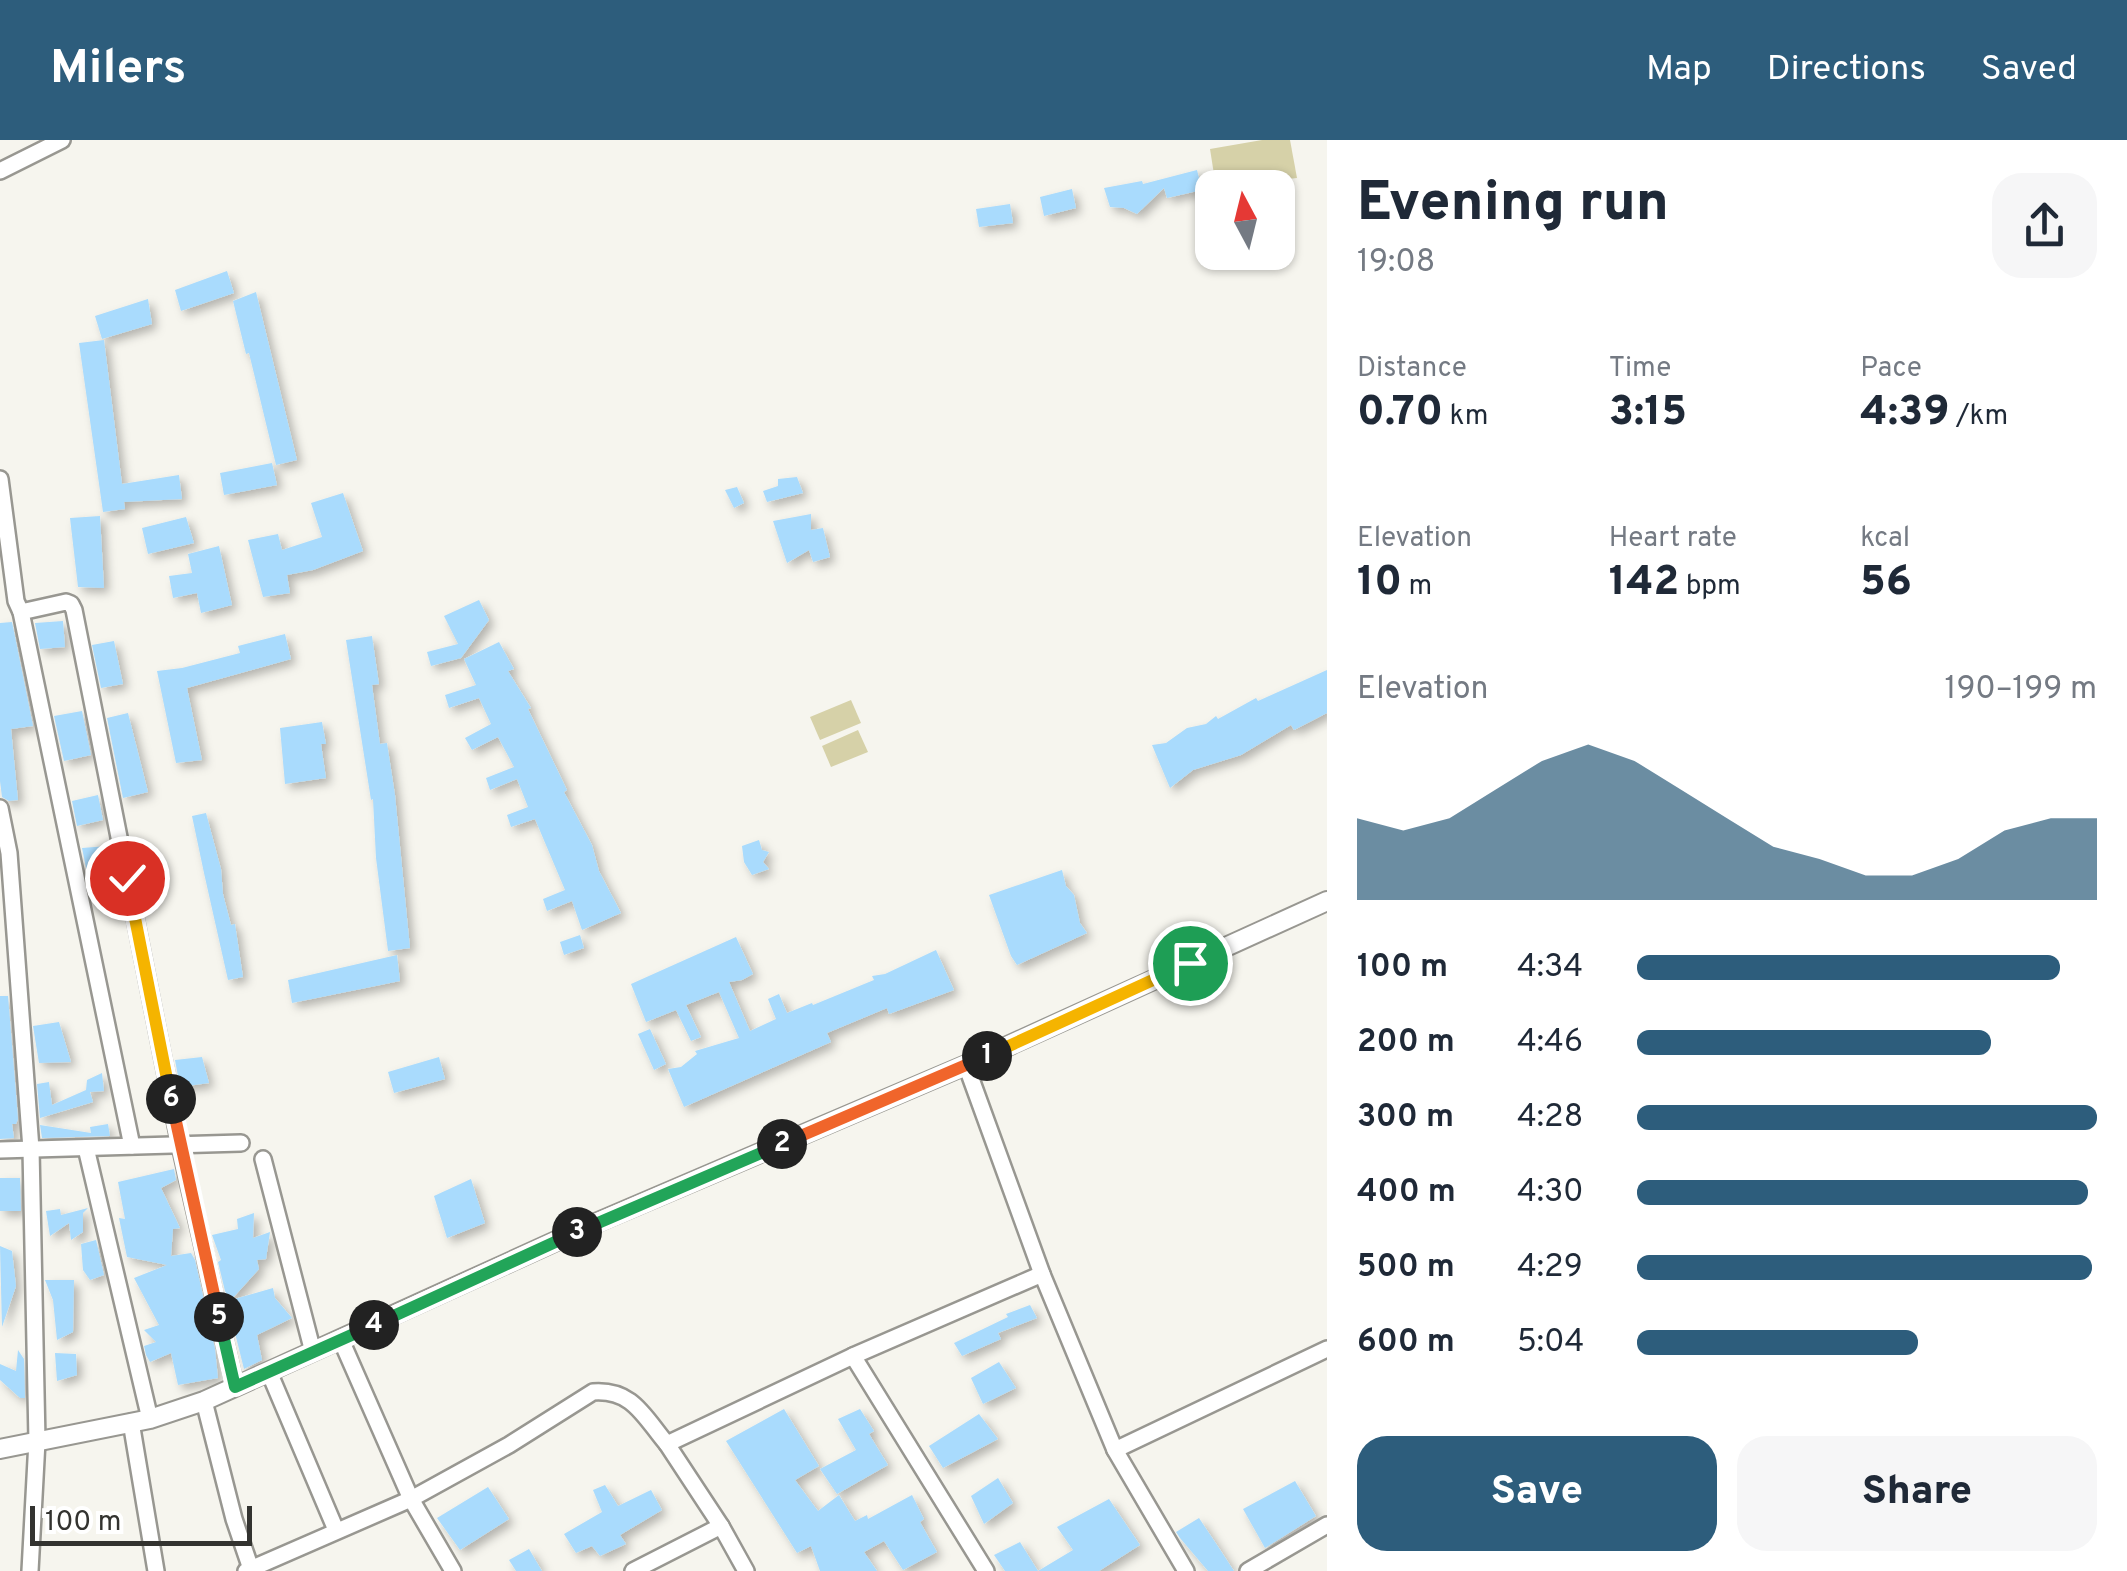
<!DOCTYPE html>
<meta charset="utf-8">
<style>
body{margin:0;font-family:Overpass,sans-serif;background:#f6f6f7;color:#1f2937;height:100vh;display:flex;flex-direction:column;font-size:38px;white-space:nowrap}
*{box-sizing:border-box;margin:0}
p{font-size:32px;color:#747a83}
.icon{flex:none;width:55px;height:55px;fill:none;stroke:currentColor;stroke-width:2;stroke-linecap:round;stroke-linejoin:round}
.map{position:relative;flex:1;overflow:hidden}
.sheet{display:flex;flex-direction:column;background:#fff;width:800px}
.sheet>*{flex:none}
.needle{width:65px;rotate:353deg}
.controls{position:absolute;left:1195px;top:30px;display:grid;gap:20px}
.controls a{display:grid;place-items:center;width:100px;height:100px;border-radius:20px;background:#fff;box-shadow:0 2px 8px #0004;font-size:50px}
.scale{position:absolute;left:30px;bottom:25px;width:222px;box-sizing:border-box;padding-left:10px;border:5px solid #333330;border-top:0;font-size:28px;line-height:35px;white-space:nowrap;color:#333330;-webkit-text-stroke:8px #fff;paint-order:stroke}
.pin{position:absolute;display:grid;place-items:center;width:85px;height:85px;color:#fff;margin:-42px;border:5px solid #fff;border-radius:50%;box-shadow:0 2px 10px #0007}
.km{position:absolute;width:50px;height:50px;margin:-25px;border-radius:50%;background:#222;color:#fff;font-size:28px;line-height:50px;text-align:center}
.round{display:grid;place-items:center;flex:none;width:105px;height:105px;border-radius:30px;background:#f6f6f7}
.summary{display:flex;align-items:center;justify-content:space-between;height:170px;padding:0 30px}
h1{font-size:55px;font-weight:800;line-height:75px}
.metrics{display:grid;grid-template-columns:repeat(3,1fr);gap:15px;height:170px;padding:10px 30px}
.metrics div{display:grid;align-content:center}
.metrics b{font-size:42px;font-weight:800}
.metrics small{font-size:28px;font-weight:400}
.metrics p{font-size:28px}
.chart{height:280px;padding:20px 30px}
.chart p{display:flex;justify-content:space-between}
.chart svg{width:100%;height:180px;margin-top:10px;fill:#2d5d7c;opacity:.7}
.action{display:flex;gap:20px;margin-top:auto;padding:20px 30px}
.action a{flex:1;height:115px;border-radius:30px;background:#2d5d7c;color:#fff;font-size:40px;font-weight:800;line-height:115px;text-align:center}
.action a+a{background:#f6f6f7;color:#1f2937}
ul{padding:0 30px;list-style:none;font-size:32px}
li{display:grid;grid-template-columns:160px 120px 1fr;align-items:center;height:75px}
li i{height:25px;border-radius:12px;background:#2d5d7c}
header{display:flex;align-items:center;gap:60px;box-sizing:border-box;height:140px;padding:0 50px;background:#2d5d7c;color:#fff}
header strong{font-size:48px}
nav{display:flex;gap:55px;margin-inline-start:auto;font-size:35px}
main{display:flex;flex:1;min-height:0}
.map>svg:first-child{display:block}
</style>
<header>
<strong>Milers</strong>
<nav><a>Map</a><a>Directions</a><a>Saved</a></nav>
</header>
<main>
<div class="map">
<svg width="1327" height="1431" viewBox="0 0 1327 1431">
<defs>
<filter id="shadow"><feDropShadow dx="5" dy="5" stdDeviation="5" flood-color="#0004"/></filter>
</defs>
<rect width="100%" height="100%" fill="#f6f5ee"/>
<g fill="#d6d1a8">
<polygon points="1262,0 1290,0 1297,38 1216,47 1210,9"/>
<polygon points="851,560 861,583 820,600 810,577"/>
<polygon points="858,590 868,612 831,627 822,606"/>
</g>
<g fill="#a9dbfd" filter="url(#shadow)">
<polygon points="1197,30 1202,50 1167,58 1164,48 1137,74 1124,68 1110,67 1104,48 1142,41 1143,44"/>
<polygon points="1072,49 1076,68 1044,76 1040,57"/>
<polygon points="1010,64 1013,83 979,87 976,69"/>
<polygon points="227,131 234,153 181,171 175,150"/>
<polygon points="256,152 297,320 276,325 249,213 246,214 233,161"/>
<polygon points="148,159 152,184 102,199 95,176"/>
<polygon points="104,200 122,344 179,335 182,359 124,362 125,369 103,372 79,203"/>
<polygon points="272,323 277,345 224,355 220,333"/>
<polygon points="797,337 803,353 767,362 763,351 778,346 778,339"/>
<polygon points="737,347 744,363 734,368 725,350"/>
<polygon points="343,353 363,411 313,430 287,435 290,453 263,457 248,400 278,394 282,410 322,397 311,363"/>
<polygon points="811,374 811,390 823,388 830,417 813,422 809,410 787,423 773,381"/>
<polygon points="100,376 104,448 78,447 70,378"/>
<polygon points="186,377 194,403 148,414 142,388"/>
<polygon points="219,406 232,465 201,473 197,453 173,458 169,436 192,433 188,414"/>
<polygon points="479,460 489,480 461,518 431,526 427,512 458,504 444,476"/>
<polygon points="63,481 65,507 40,509 35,483"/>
<polygon points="12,482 33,586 11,589 18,660 9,661 2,657 0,641 0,483"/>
<polygon points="285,494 291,519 187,548 202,620 176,623 157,531 182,528 240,513 238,506"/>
<polygon points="372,496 379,544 372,545 380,604 387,603 395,655 410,808 388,811 376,718 373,659 371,660 346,500"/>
<polygon points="114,501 123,544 101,548 92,505"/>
<polygon points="499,502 514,529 508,531 531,568 528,569 567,650 564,652 592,705 599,731 621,773 582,790 572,761 547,771 543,759 565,750 535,679 511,687 507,675 528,667 517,639 490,650 486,638 514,627 498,597 472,610 465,598 491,584 479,558 449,568 445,555 476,545 464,519"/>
<polygon points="1327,530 1327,573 1294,590 1291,585 1241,615 1193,630 1170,648 1152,605 1166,603 1187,588 1206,584 1216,576 1218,579 1256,558 1258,561"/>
<polygon points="82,571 91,615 64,621 54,576"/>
<polygon points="128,573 148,652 123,658 107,578"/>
<polygon points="322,582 326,604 321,604 326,638 285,644 280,588"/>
<polygon points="98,655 103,680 77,686 72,661"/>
<polygon points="206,673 221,729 223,754 231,785 235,784 243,837 228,840 204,733 192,676"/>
<polygon points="759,700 762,710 769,712 763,722 769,729 752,735 744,722 742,706"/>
<polygon points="107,706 114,759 93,762 82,708"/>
<polygon points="1062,730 1066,746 1074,755 1080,783 1087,793 1017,825 1011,816 989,755"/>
<polygon points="580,795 584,808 564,815 560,802"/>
<polygon points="736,797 753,834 742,840 729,842 750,891 776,879 768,859 779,854 787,873 812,863 813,865 874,840 872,836 885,834 936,810 954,850 889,874 887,868 827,893 831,902 684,967 668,929 681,927 697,914 695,911 739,898 719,852 686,865 701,897 691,901 676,870 646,882 631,844"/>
<polygon points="397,815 400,841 292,863 288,840"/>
<polygon points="0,856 8,856 18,979 16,984 12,984 14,998 0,999"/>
<polygon points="59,882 71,922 39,923 33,886"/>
<polygon points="650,889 666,924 654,930 638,894"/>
<polygon points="202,917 209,943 180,947 175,920"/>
<polygon points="439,917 445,939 394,953 388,932"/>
<polygon points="102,933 104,951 90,952 93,962 40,978 37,944 49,942 52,965 86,950 87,940"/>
<polygon points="108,984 110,996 42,998 40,985 91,993 90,987"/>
<polygon points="174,1029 176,1040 161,1048 180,1088 173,1089 171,1116 191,1113 195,1120 215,1209 218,1238 178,1245 171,1213 150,1222 146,1215 144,1206 156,1202 144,1190 159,1185 134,1138 167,1125 127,1117 119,1078 125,1079 118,1042"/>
<polygon points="0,1038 20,1038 21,1071 0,1071"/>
<polygon points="471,1039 485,1083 447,1098 434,1056"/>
<polygon points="88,1068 83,1073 83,1092 71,1100 69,1083 50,1096 46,1071 60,1069 61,1075"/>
<polygon points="254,1073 253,1098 270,1092 266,1119 257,1120 259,1129 231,1160 273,1148 275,1158 292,1178 257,1195 262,1220 244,1229 232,1181 241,1180 225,1151 218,1122 221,1120 212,1095 238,1089 237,1079"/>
<polygon points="96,1100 104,1135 90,1140 83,1130 81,1104"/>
<polygon points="0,1106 12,1111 16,1146 2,1187"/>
<polygon points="45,1140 74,1140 73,1192 57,1200 53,1160"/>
<polygon points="1030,1165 1037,1178 998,1193 1001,1199 962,1216 954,1203 1008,1177 1006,1174"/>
<polygon points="18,1210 24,1219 25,1258 20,1258 0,1240 0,1224 16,1231"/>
<polygon points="55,1213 76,1214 77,1235 57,1241"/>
<polygon points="999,1222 1016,1248 983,1264 971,1238"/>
<polygon points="784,1269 819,1326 795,1340 818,1371 839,1355 855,1381 867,1375 868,1379 912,1355 924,1379 920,1382 937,1412 903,1430 884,1401 864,1412 877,1431 820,1431 811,1406 797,1413 726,1301"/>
<polygon points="860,1269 874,1291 869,1294 888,1325 837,1354 820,1329 856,1310 838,1279"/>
<polygon points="979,1274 998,1299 943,1328 929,1306"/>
<polygon points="998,1338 1013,1363 984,1384 971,1356"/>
<polygon points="1295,1341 1316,1376 1265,1408 1243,1369"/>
<polygon points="605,1345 618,1366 651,1350 662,1370 620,1395 626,1404 600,1416 592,1406 576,1413 564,1394 602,1372 593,1350"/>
<polygon points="488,1347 509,1379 460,1410 437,1378"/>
<polygon points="1109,1359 1140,1405 1099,1431 1005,1431 994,1415 1020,1402 1038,1431 1073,1410 1057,1387"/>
<polygon points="1199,1378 1219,1408 1234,1431 1208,1431 1180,1398 1176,1392"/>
<polygon points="529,1409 542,1431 516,1431 509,1420"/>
</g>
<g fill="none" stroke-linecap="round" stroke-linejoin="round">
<g stroke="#989791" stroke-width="20">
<g id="minor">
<polyline points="0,31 62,0"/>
<polyline points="0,339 16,461 21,472 132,1006"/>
<polyline points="21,472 66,462 71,464 74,470 180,1005 235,1247"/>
<polyline points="0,668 9,713 31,1009 37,1301 30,1431"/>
<polyline points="966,925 1042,1134 1115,1310 1327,1209"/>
<polyline points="86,1008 150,1279"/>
<polyline points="0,1010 241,1003"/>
<polyline points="263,1019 313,1212"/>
<polyline points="341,1200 411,1359 453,1431"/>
<polyline points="853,1216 986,1431"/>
<polyline points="269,1232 336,1390"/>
<polyline points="204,1261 234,1379 251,1429"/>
<polyline points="131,1282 156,1431"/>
<polyline points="1115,1310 1186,1431"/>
<path d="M246,1431l165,-72 98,-54 84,-53c40,-3 51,25 74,52"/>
<polyline points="633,1431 721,1386"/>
<polyline points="746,1431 721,1386 667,1304 853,1216 1042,1134"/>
<polyline points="1248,1431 1327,1385"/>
</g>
</g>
<g stroke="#989791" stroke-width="22">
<polyline id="tertiary" points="0,1309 150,1279 204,1261 598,1082 966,925 1327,761"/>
</g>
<use href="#minor" stroke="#fff" stroke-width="15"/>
<use href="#tertiary" stroke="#fff" stroke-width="18"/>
</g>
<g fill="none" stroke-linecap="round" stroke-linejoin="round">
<g stroke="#fff" stroke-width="20">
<polyline id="split-1" points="987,916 1190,823"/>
</g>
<g stroke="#fff" stroke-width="20">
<polyline id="split-2" points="782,1004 987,916"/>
</g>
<g stroke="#fff" stroke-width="20">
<polyline id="split-3" points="577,1092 782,1004"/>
</g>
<g stroke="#fff" stroke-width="20">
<polyline id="split-4" points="374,1185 577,1092"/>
</g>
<g stroke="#fff" stroke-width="20">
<polyline id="split-5" points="219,1177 235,1247 374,1185"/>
</g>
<g stroke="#fff" stroke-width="20">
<polyline id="split-6" points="171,959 219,1177"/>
</g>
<g stroke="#fff" stroke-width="20">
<polyline id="split-7" points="127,738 171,959"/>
</g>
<use href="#split-1" stroke="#f5b400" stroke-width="12"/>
<use href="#split-2" stroke="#f0652b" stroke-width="12"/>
<use href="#split-3" stroke="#22a559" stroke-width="12"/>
<use href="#split-4" stroke="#22a559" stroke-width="12"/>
<use href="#split-5" stroke="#22a559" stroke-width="12"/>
<use href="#split-6" stroke="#f0652b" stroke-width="12"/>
<use href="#split-7" stroke="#f5b400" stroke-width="12"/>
</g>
</svg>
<div class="controls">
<a><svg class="needle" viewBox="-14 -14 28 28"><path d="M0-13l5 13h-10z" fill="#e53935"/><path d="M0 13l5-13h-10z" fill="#747a83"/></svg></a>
</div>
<div class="scale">100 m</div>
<div class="pin" style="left:1190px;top:823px;background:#1e9e55"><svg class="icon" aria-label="arrive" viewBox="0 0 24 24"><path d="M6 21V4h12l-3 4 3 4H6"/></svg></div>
<div class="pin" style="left:127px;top:738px;background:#d93025"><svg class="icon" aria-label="check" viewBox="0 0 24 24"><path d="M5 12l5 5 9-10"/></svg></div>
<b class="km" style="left:987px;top:916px">1</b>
<b class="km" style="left:782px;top:1004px">2</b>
<b class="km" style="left:577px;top:1092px">3</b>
<b class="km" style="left:374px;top:1185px">4</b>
<b class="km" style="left:219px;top:1177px">5</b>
<b class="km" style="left:171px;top:959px">6</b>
</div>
<section class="sheet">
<div class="summary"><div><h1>Evening run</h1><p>19:08</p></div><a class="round"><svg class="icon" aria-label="share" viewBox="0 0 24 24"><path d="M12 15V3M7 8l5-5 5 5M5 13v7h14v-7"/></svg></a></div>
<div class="metrics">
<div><p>Distance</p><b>0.70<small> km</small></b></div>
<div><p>Time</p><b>3:15</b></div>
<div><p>Pace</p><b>4:39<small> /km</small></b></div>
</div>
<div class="metrics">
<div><p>Elevation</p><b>10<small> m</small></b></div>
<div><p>Heart rate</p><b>142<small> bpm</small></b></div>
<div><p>kcal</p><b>56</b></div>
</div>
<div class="chart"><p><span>Elevation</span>190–199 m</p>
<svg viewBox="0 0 160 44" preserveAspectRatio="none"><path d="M0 44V24L10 27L20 24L30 17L40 10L50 6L60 10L70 17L80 24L90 31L100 34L110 38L120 38L130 34L140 27L150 24L160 24V44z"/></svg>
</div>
<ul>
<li><b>100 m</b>4:34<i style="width:92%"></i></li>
<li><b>200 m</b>4:46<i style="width:77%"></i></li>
<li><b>300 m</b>4:28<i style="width:100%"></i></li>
<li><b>400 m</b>4:30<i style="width:98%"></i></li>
<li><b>500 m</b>4:29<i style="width:99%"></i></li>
<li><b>600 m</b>5:04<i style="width:61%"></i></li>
</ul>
<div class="action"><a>Save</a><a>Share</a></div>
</section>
</main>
